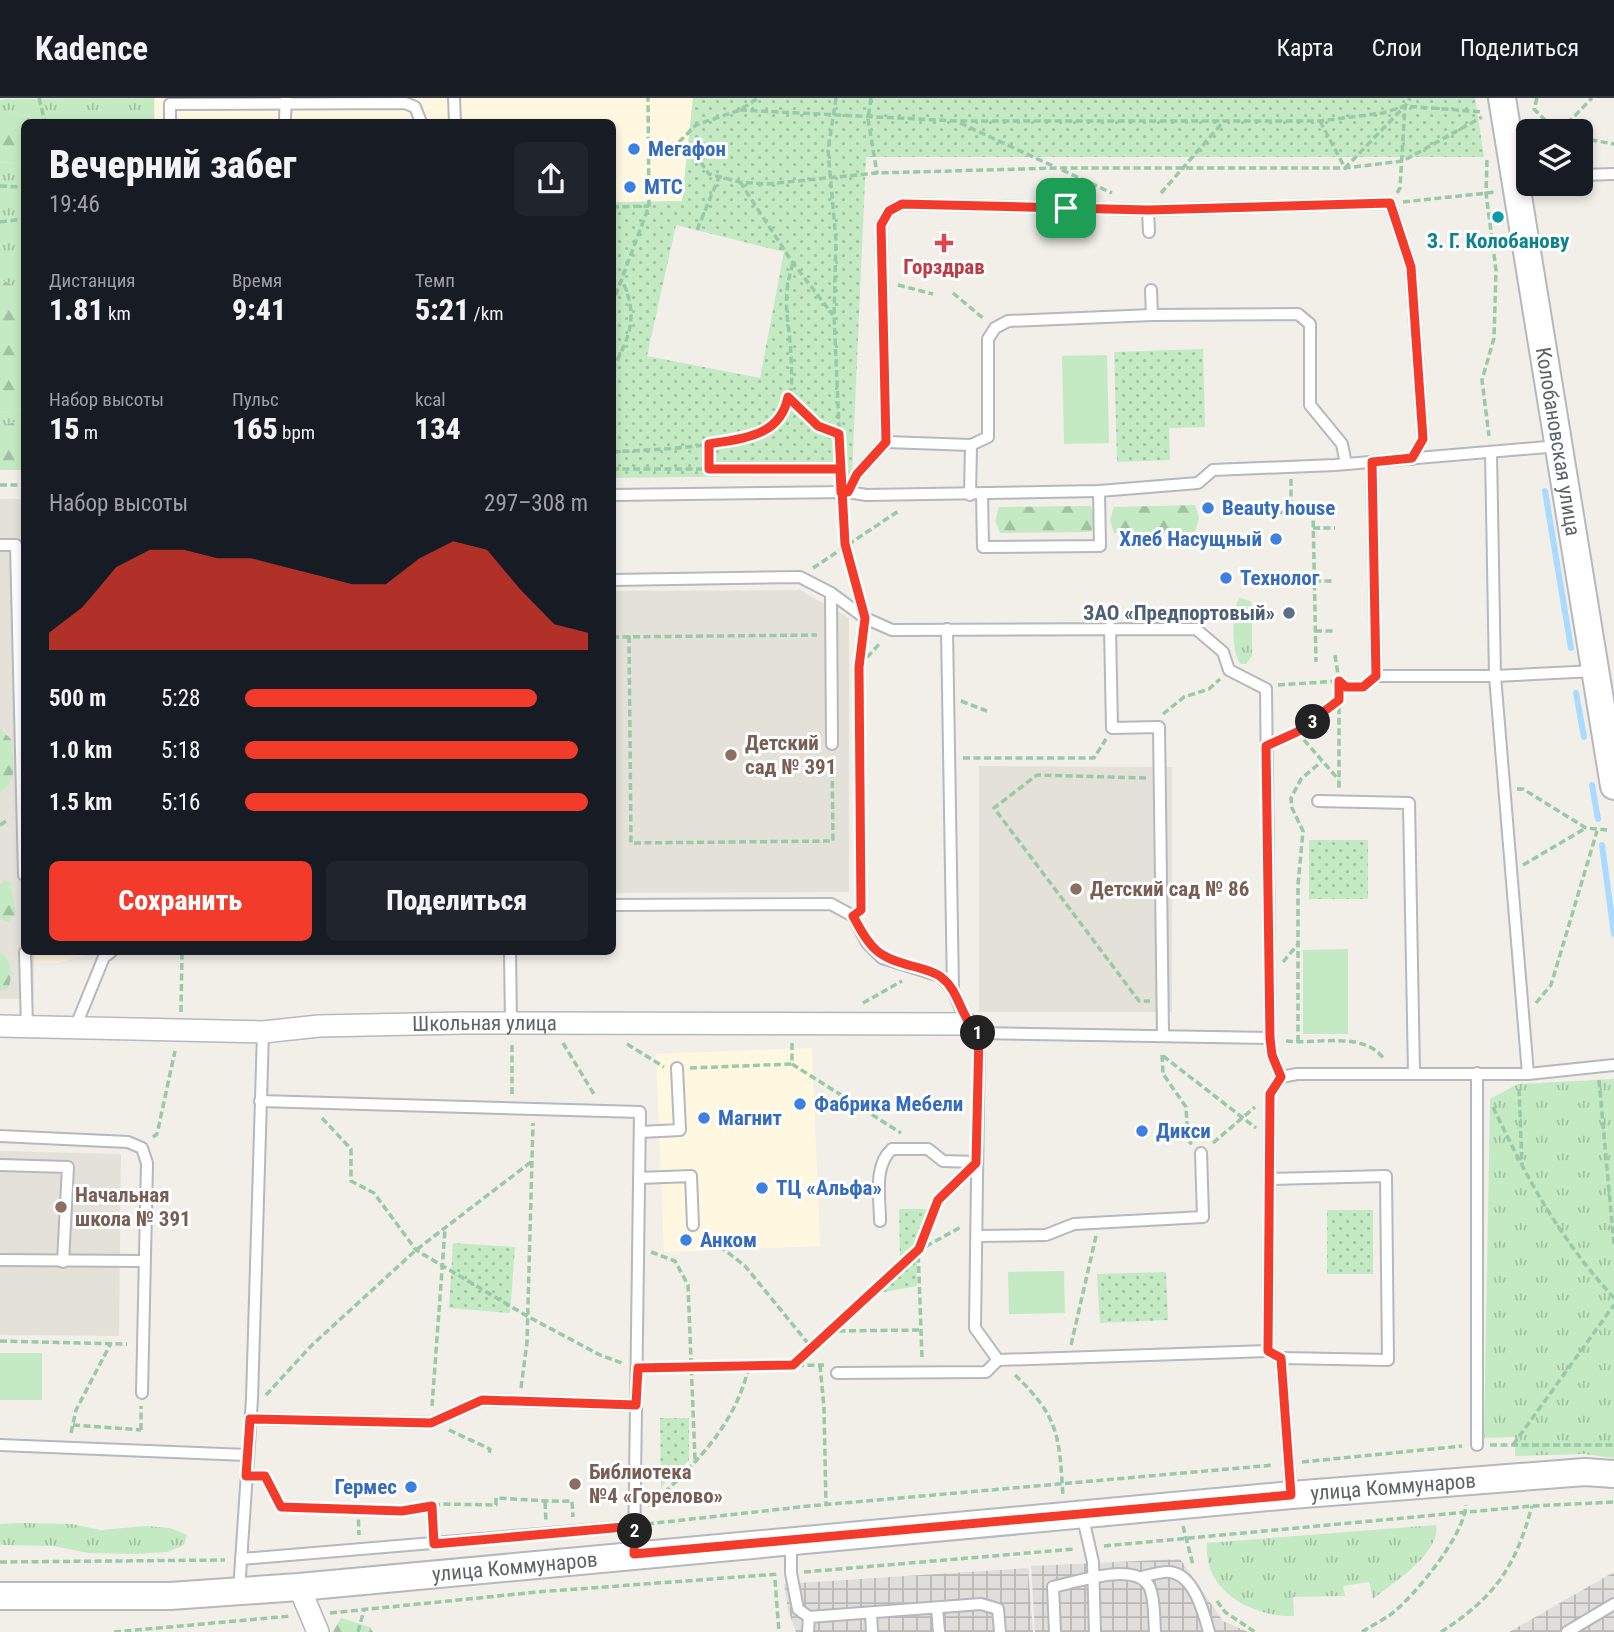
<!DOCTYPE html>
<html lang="ru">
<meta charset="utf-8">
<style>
body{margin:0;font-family:"Roboto Condensed",sans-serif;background:#20242c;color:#f1f3f6;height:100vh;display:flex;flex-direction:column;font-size:26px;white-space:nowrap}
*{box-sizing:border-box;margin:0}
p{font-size:23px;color:#9ea1a6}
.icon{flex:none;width:38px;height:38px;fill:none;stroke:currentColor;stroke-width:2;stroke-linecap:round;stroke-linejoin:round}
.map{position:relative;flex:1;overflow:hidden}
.sheet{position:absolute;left:21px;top:21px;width:595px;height:836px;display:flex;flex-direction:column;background:#171b24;border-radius:10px;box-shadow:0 4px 10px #0003}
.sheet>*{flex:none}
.fabs{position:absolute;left:1516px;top:21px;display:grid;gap:14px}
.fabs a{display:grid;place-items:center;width:77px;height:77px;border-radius:10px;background:#171b24;box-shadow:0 4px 10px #0003;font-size:35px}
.pin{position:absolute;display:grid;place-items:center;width:60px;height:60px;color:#fff;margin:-30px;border-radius:14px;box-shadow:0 4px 10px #0006}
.km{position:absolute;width:35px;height:35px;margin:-18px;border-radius:50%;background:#222;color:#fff;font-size:19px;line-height:35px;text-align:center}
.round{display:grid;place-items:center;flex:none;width:74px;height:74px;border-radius:10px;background:#20242c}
.overview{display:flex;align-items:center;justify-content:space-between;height:119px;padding:0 28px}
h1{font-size:38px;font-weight:800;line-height:52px}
.figures{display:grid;grid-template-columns:repeat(3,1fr);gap:10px;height:119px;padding:7px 28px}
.figures div{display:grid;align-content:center}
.figures b{font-size:30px;font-weight:800}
.figures small{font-size:19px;font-weight:400}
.figures p{font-size:19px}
.chart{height:196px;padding:14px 28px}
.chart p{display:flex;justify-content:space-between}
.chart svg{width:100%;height:126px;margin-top:7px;fill:#f33b2c;opacity:.7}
.primary-button{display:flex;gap:14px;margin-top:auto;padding:14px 28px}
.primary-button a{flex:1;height:80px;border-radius:10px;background:#f33b2c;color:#fff;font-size:28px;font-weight:800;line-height:80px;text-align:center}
.primary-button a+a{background:#20242c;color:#f1f3f6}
ul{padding:0 28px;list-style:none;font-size:23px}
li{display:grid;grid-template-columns:112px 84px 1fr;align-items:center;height:52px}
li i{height:18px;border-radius:9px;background:#f33b2c}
header{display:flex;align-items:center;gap:42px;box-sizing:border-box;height:98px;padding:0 35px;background:#171b24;border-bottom:2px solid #363941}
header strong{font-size:33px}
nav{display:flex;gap:38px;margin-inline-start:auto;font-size:24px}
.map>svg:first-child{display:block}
</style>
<header>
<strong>Kadence</strong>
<nav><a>Карта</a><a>Слои</a><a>Поделиться</a></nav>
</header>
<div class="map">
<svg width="1614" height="1534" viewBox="0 0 1614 1534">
<defs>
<pattern id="industrial-grid" width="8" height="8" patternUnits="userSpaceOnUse" patternTransform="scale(1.75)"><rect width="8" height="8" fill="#e0deda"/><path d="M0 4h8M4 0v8" fill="none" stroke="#b9b8b5"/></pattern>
<pattern id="grass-tufts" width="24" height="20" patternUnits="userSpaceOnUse" patternTransform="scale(1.75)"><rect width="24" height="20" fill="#c3eac3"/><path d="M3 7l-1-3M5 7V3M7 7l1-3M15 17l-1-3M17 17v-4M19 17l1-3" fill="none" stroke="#a2c1a2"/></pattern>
<pattern id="forest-firs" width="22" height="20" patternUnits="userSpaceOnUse" patternTransform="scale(1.75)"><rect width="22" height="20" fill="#c3eac3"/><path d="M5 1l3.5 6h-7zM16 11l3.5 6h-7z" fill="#a2c1a2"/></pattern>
<pattern id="park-dots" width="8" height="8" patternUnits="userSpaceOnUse" patternTransform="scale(1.75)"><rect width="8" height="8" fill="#c3eac3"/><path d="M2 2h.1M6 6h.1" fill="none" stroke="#a2c1a2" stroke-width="1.8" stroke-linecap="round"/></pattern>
</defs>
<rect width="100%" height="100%" fill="#f1efe8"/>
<g fill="#fff7df">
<polygon points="155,0 693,0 682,103 615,104 612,24 155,24"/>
<polygon points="34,854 95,854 59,865 34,865"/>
<polygon points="812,950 820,1148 664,1154 656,956"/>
</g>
<g fill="url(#industrial-grid)">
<polygon points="1180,1461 1223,1523 1248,1534 1035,1534 1031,1468"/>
<polygon points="1028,1470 1033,1534 796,1534 788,1512 784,1486"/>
<polygon points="1614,1474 1614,1534 1509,1534"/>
</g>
<g fill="#e4e1d8">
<polygon points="0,401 24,401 24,854 34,854 34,901 0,901"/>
<polygon points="800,492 849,520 849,794 613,795 612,493"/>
<polygon points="979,668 1172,669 1172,914 979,914"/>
<polygon points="0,1053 121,1056 119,1238 0,1237"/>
</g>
<g fill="url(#grass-tufts)">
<polygon points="154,0 154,24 41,24 0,10 0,2 6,1"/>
<polygon points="0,64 24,66 24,193 0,181"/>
<polygon points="24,308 24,322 0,328 0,314 11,315"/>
<path d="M1240,500l10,3 2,5v50l-6,8h-5c-10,-8 -10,-58 -1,-66z"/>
<polygon points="1614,981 1614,1360 1584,1356 1515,1358 1515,1339 1484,1340 1490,1001 1518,986"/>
<polygon points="21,1425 72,1426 101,1432 146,1428 170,1430 187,1437 184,1447 168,1454 135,1456 88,1455 54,1448 0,1447 0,1426"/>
<path d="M1436,1427c6,27 -44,59 -63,74l-4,-17 -26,4 2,10 -52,1 1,19c-42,1 -91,-25 -87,-73z"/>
</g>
<g fill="url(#forest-firs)">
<polygon points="0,10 41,24 60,24 24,24 24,66 0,64"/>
<polygon points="0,181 24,193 24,308 11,315 0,314"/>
<polygon points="24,322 24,372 0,372 0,328"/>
<polygon points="1195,407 1199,420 1195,434 1114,435 1110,422 1114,409"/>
<polygon points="1091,408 1095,422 1091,434 1000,435 995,423 999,409"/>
<path d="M0,631l11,10c1,20 9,42 -11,53z"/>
<polygon points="3,783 10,783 16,816 8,824 0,820 0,787"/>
<path d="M0,854c12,8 12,22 9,35l-9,4z"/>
<polygon points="341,1520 370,1529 373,1534 333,1534"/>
</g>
<g fill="url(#park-dots)" fill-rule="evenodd">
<path d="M693,0h782l9,59h-618l-14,318 -239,3 -1,-287 4,11 66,-1zM676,127l108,27 -24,126 -113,-22z"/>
<polygon points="1203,251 1205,329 1169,330 1170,362 1117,364 1114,254"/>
<rect x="1309" y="742" width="59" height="59"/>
<polygon points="899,1111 930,1111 914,1150 900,1163"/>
<rect x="1327" y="1112" width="46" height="64"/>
<polygon points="453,1145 515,1149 510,1215 449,1210"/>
<polygon points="913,1158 917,1160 917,1188 879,1195 877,1191"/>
<polygon points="1166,1174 1168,1222 1100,1225 1097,1176"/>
<polygon points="660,1320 689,1320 689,1362 661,1389"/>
</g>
<g fill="#c3eac3">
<polygon points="1107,257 1109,345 1064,346 1062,258"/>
<polygon points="1348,851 1348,936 1303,936 1303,852"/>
<polygon points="1064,1173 1065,1215 1009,1216 1008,1174"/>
<rect x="0" y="1255" width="42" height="47"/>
</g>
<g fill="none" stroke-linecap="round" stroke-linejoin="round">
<g stroke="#aadaff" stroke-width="6">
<polyline points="1545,393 1571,550"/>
<polyline points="1576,595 1584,639"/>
<polyline points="1592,687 1598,721"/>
<polyline points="1602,747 1614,836"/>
</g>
<g stroke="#b5b8bc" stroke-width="14">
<g id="service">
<polyline points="454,0 455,24"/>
<polyline points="285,20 286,0"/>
<polyline points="170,24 170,6 405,5 415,9 421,24"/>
<polyline points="1580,77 1614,76"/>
<polyline points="1148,112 1149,134"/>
<polyline points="1151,192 1152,217"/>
<polyline points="1491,354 1495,578 1528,976"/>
<polyline points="1372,364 1376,578 1495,578 1595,573"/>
<polyline points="1346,366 1342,346 1310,307 1310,226 1298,216 1152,217 1008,223 995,230 988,241 988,339 971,347 886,344 881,127 889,113 902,106 1148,112 1390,105 1411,169 1423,341 1412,361"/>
<polyline points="848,394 857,376 886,344"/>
<polyline points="982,396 983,449 1100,448 1099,393"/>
<polyline points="612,397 848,394 866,397 1099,393 1198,385 1213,372 1335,367 1559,348"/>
<polyline points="970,397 971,347"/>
<polyline points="0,447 16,447 24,777"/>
<polyline points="612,482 800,479 831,495 865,520 892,532 1196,531 1223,554 1229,572 1266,591 1270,940 1272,957 1281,979"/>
<polyline points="831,495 832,646"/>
<polyline points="1110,529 1112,630 1159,629 1163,937"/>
<polyline points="947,531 953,892 967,926 979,935 975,1230 998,1262 1268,1253"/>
<polyline points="1318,703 1409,705 1414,975"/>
<polyline points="612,807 831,806 853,818 867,845 882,860 940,878 953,892"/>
<polyline points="25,854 27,928"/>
<polyline points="510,854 511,924"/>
<polyline points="75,930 104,859 111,854"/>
<polyline points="979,935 1270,940"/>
<polyline points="260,1003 640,1014 634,1456"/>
<polyline points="640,1034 680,1032 677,970"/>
<polyline points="0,1038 128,1044 142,1050 147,1065 142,1295"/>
<polyline points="0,1067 68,1069 63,1164"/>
<polyline points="639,1080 691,1078 693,1127"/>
<polyline points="1269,1081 1386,1078 1388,1262 1281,1260"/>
<path d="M880,1123c0,-23 -7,-55 12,-72h36l15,12 34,1"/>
<polyline points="977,1138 1046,1137 1074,1126 1203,1119 1201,1055"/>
<polyline points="0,1162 143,1163"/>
<polyline points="837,1275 986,1274 998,1262"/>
<polyline points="250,1321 431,1325 482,1302 636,1307"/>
<polyline points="0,1347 247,1357"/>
<polyline points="1477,1347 1477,975"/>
<polyline points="1291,1397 1281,1260 1268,1253 1270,996 1281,979 1297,976 1528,976 1614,967"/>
<polyline points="1082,1416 1093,1464 1095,1534"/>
<polyline points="791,1444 791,1475 798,1511 809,1519 981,1506 998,1511 1000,1534"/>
<polyline points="241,1461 635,1428"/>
<path d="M1142,1479c8,-2 20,-6 28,-5 24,3 34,41 39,60"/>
<polyline points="239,1493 252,1301 263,934"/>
<polyline points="937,1510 939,1534"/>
<polyline points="871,1515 872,1534"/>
<polyline points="808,1534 809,1519"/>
<path d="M1055,1534l-2,-45c24,-5 84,-27 97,1 5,13 4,31 5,44"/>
<polyline points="1567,1534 1614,1506"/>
</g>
</g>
<g stroke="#b5b8bc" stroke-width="24">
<g id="minor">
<path id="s1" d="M0,928l263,6 56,-6 144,-3 504,1"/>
<polyline points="299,1489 318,1534"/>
</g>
</g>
<g stroke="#b5b8bc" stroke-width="30">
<g id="tertiary">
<path id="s2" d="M1502,0l112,688"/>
<path id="s3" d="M0,1498h170l129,-9 992,-92 294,-23 29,2"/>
</g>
</g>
<g stroke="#9ac9a8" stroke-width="3.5" stroke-dasharray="7 3.5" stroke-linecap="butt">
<polyline points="39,0 45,24"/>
<polyline points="836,0 828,52 836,143 834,217 841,375"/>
<polyline points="871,0 868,21 877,75"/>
<polyline points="1537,0 1534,11 1556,33"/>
<polyline points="740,12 957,23 1320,23 1383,15 1405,8 1483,14"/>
<polyline points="1320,23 1345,70 1404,9"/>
<polyline points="960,25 1055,69"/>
<polyline points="1560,33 1592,0"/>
<polyline points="1580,40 1614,46"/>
<polyline points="648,46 677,46 696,27 740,12 758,0"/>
<polyline points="677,46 691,50 709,76 740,84 767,86 877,75 1058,70 1345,70 1403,63 1482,19"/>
<polyline points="1487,62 1486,95 1496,172 1494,240 1482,282 1489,338"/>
<polyline points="1062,72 1112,95"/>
<polyline points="740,84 793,165 833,217"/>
<polyline points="0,88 24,89"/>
<polyline points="1161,95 1224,23"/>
<polyline points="1397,95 1400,90 1405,8 1410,0"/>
<polyline points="1403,104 1496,94"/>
<polyline points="612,109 649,108"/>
<polyline points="0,124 24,121"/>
<polyline points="697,132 719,79"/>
<polyline points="898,187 933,196"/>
<polyline points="953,195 984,221"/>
<polyline points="612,207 649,108 648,0"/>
<path d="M612,272c18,-34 27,-53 10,-90"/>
<polyline points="788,299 818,328 839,336"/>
<path d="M612,354c41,-3 153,-3 173,-41 8,-14 7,-37 6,-53 -1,-40 -11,-53 2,-95"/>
<polyline points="612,371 840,371"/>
<polyline points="709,371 709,346"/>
<polyline points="1291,381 1291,414"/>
<polyline points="0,387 24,387"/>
<polyline points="842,407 845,446 858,496"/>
<polyline points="1248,415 1313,414 1316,564"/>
<polyline points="1313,430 1335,430"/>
<polyline points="813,470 900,412"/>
<polyline points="1314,483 1335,483"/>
<polyline points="1315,533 1335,533"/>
<polyline points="629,538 631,745 833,743 832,659"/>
<polyline points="612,539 817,537"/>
<polyline points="1335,557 1339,583 1339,691"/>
<polyline points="860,567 881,544"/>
<polyline points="1278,587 1339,583 1346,589 1365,587"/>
<polyline points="961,603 987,613"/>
<polyline points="1163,616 1184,599 1209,591 1220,581"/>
<polyline points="1297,634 1339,682"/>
<polyline points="1280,642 1314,623 1339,602"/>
<polyline points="963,660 1094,660 1106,641"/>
<polyline points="1146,680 1037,677 994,710 1139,903 1150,903"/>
<polyline points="1517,691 1523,691 1586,730 1607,732"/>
<polyline points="0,727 8,722"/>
<polyline points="1523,767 1586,730"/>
<polyline points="861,806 859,569 863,534"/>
<polyline points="1283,864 1298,846"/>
<polyline points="863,905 902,883"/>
<polyline points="1536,905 1551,887 1597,733"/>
<polyline points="181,914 182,854"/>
<path d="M1286,943c30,4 77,-11 98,18"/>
<polyline points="1298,944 1298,787 1303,733 1292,710 1291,700 1301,681 1321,664"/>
<polyline points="563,945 595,998"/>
<polyline points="792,945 792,966 901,1035"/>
<polyline points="627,946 664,969"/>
<polyline points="1162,957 1163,976 1186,1009 1188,1043 1192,1046"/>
<polyline points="1163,958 1256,1030"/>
<polyline points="690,970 792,966"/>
<polyline points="1599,982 1614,1147"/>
<polyline points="1519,991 1522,1067"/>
<polyline points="512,996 512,944"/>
<path d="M1493,1009c34,72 67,132 121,191"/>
<polyline points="322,1020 351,1051 351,1083 374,1095 416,1152 527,1218 600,1257 622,1265"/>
<polyline points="153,1039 157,1036 175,953"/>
<polyline points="1213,1045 1255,1009"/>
<polyline points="703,1135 745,1168 811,1249"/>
<polyline points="651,1154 675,1163 688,1187 695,1362"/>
<polyline points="828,1233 921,1232"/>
<polyline points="0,1243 127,1246"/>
<polyline points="1071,1247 1096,1138"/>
<polyline points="922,1259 918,1151 938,1102 963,1078"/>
<polyline points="793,1267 912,1156 961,1129"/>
<polyline points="820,1267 824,1310 826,1407"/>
<polyline points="650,1270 824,1267"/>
<path d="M1015,1277c45,43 44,62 48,121"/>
<polyline points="521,1290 527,1244 533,1025"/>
<polyline points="266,1297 311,1248 416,1152 531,1064"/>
<polyline points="432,1308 445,1131"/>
<polyline points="73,1327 141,1332"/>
<polyline points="141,1332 141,1308"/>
<polyline points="449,1332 490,1351 489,1356"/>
<polyline points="71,1335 76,1312 111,1245"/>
<polyline points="1490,1347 1614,1347"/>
<polyline points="1513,1347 1614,1207"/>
<polyline points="1302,1364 1462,1348"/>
<path d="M262,1378l19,31 121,4 41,-7 53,1v-7c26,1 50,4 76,3l1,16"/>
<polyline points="545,1404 546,1423"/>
<polyline points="432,1408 433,1430"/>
<path d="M649,1409c45,-42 86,-80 100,-141"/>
<polyline points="358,1411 359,1437"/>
<polyline points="647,1426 809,1408 1274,1367"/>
<polyline points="1183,1428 1193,1467"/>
<polyline points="1104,1448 1532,1408 1614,1404"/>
<polyline points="0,1464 225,1462"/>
<polyline points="804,1474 1075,1451"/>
<polyline points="775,1482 779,1534"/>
<polyline points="1217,1503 1225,1514 1255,1534"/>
<polyline points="330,1515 537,1494 779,1476"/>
<polyline points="114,1534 291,1518"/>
<polyline points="358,1534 364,1512"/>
<path d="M1362,1534c9,-6 19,-11 28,-17 25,-19 74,-79 76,-110"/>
<path d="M1441,1534c54,-35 74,-64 91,-126"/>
</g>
<use href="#service" stroke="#fff" stroke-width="10"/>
<use href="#minor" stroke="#fff" stroke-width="21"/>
<use href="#tertiary" stroke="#fff" stroke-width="26"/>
</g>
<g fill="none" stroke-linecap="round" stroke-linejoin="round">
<g stroke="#fff" stroke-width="14">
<path id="route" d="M1066,110l-164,-4 -13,7 -8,14 5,217 -29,32 -9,18h-7l-1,-23h-131v-25c34,-6 71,-7 79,-47l30,29 21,8 6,110 20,74 -6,49 2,243 -8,6c19,35 24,41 63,51 7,2 19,5 25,10 19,14 19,41 38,57l-3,129 -38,37 -19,49 -126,116 -155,3 -2,37 -154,-5 -51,23 -181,-4 -4,57h19l16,31 121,4 30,-5 2,38 201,-18 -1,28 657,-59 -10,-137 -13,-7 2,-257 11,-17 -9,-22 -2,-17 -4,-292 31,-14 42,-32v-19l7,6h17l13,-11 -4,-214 40,-4 11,-19 -12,-172 -21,-64 -242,7 -82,-2"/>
</g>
<use href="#route" stroke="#f33b2c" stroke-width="9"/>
</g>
<g fill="#3f7fe0" stroke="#fff" stroke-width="2.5">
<circle cx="634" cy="51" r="7"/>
<circle cx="630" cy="89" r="7"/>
<circle cx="1208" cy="410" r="7"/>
<circle cx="1276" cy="441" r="7"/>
<circle cx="1226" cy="480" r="7"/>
<circle cx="800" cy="1006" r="7"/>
<circle cx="704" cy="1020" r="7"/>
<circle cx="1142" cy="1033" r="7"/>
<circle cx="762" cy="1090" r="7"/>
<circle cx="686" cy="1142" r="7"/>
<circle cx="411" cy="1389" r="7"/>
</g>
<circle fill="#0f9aa8" stroke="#fff" stroke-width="2.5" cx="1498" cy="119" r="7"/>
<path fill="#e0444e" stroke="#fff" stroke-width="2.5" d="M940.5 134.5h7v7h7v7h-7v7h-7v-7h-7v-7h7z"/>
<circle fill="#5c6f8a" stroke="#fff" stroke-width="2.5" cx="1289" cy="515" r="7"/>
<g fill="#8d6e63" stroke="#fff" stroke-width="2.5">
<circle cx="731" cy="657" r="7"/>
<circle cx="1076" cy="791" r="7"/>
<circle cx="61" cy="1109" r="7"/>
<circle cx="575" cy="1386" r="7"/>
</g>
<g text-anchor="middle" stroke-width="6" stroke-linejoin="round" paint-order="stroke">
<g font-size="21" font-weight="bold" fill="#366cbe" stroke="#fff" text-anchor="start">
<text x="648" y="58">Мегафон</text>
<text x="644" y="96">МТС</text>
<text x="1222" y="417">Beauty house</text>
<text x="1262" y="448" text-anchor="end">Хлеб Насущный</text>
<text x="1240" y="487">Технолог</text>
<text x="814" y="1013">Фабрика Мебели</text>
<text x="718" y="1027">Магнит</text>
<text x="1156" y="1040">Дикси</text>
<text x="776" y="1097">ТЦ «Альфа»</text>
<text x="700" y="1149">Анком</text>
<text x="397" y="1396" text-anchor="end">Гермес</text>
</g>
<g font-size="21" font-weight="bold" fill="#0d838f" stroke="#fff">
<text x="1498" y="150">З. Г. Колобанову</text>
</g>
<g font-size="21" font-weight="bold" fill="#be3a42" stroke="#fff">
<text x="944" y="176">Горздрав</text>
</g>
<g font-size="21" fill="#5f6368" stroke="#fff">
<text dy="7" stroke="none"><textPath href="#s2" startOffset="348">Колобановская улица</textPath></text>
<text dy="7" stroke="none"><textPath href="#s1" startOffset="485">Школьная улица</textPath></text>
<text dy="7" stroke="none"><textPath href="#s3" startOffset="1398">улица Коммунаров</textPath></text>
<text dy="7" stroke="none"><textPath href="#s3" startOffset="516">улица Коммунаров</textPath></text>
</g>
<g font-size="21" font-weight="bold" fill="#4e5e75" stroke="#fff" text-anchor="end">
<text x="1275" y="522">ЗАО «Предпортовый»</text>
</g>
<g font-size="21" font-weight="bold" fill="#785e54" stroke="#fff" text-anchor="start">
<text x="745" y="652">Детский<tspan x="745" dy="24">сад № 391</tspan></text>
<text x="1090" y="798">Детский сад № 86</text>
<text x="75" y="1104">Начальная<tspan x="75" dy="24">школа № 391</tspan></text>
<text x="589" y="1381">Библиотека<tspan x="589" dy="24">№4 «Горелово»</tspan></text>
</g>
</g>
</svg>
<div class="fabs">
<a><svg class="icon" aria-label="layers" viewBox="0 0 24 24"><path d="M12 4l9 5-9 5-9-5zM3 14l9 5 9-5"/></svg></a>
</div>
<div class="pin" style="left:1066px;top:110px;background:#1e9e55"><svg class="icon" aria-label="arrive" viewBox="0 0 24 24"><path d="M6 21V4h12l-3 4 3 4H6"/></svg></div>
<b class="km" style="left:978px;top:935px">1</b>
<b class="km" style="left:635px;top:1433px">2</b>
<b class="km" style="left:1313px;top:624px">3</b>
<section class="sheet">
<div class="overview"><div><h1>Вечерний забег</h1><p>19:46</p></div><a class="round"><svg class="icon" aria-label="share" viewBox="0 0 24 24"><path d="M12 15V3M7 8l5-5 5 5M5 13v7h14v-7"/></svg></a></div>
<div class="figures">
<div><p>Дистанция</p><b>1.81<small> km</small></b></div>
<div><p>Время</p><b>9:41</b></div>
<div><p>Темп</p><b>5:21<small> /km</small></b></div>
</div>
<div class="figures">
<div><p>Набор высоты</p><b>15<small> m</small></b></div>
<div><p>Пульс</p><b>165<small> bpm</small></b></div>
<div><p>kcal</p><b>134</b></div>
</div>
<div class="chart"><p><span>Набор высоты</span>297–308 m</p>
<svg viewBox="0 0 160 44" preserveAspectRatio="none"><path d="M0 44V38L10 29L20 15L30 9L40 9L50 12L60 12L70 15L80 18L90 21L100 21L110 12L120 6L130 9L140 23L150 35L160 38V44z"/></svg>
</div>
<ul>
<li><b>500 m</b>5:28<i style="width:85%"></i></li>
<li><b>1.0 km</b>5:18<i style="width:97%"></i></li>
<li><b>1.5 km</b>5:16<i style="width:100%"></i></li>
</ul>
<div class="primary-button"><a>Сохранить</a><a>Поделиться</a></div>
</section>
</div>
